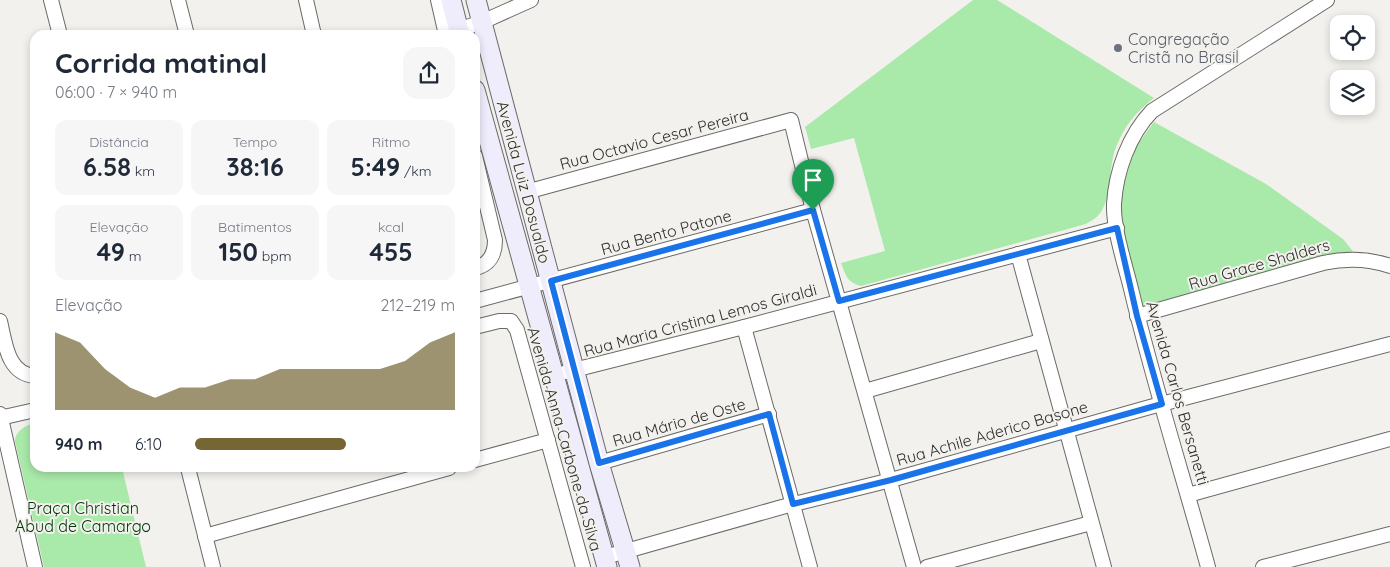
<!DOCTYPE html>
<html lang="pt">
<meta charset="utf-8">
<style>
body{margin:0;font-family:Quicksand,sans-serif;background:#f6f6f7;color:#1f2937;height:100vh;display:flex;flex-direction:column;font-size:19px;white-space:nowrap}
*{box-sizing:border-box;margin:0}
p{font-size:16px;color:#747a83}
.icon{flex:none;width:28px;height:28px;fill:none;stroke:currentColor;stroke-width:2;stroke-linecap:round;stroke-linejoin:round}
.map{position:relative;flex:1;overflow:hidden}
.details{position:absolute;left:30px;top:30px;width:450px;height:442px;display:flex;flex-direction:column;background:#fff;border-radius:15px;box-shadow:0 2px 8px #0003}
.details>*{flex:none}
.controls{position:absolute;left:1330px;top:15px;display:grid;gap:10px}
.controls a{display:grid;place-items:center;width:45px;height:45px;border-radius:10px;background:#fff;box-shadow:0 2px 8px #0003;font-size:25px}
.pin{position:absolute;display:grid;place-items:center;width:42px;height:42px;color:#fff;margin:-51px -21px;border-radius:50% 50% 50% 0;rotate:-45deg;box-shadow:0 0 5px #0007}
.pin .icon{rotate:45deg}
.round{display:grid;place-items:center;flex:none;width:52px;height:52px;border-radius:15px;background:#f6f6f7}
.summary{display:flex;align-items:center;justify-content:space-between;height:85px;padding:0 25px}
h1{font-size:28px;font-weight:800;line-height:38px}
.stats{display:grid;grid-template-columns:repeat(3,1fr);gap:8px;height:85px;padding:5px 25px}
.stats div{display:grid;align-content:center;border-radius:12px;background:#f6f6f7;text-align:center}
.stats b{font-size:25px;font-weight:800}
.stats small{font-size:14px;font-weight:400}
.stats p{font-size:14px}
.chart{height:140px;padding:10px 25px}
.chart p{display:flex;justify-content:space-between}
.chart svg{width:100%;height:90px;margin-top:5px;fill:#766634;opacity:.7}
ul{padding:0 25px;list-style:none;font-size:16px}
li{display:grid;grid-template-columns:80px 60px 1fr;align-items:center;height:38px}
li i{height:12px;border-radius:6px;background:#766634}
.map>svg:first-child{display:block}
</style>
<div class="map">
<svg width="1390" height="567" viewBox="0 0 1390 567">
<rect width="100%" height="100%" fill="#f3f1ed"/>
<g fill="#a9e9a9">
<path d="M973,0h24l157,98c-18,14 -29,27 -38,49 -8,20 -3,46 -15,65 -3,5 -10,9 -15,12l-225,62c-14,-4 -15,-10 -20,-23l44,-12 -31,-113 -43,11 -6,-22z"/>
<polygon points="1154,122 1266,184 1343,239 1356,255 1344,252 1329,254 1141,309 1120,218 1120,197 1127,169 1137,145"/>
<path d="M35,423v45h87l24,99h-102l-29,-126c0,-10 11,-16 20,-18z"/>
</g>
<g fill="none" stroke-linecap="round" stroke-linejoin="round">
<g stroke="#6b6a67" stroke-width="16">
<g id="street">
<polyline points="51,0 60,35"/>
<polyline points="178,0 187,35"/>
<polyline points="306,0 314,35"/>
<polyline points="438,0 446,35"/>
<polyline points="458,30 482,22 531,0"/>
<path d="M475,156l20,84c0,15 -6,25 -20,28"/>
<polyline points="526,192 791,120 813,210 914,567"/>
<polyline points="1018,254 1104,567"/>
<polyline points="475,301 813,210"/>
<path d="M1137,316l186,-53c23,-5 44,-5 67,3"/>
<path d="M0,321c5,21 7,53 35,55"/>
<polyline points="475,327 499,321 511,321 517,330 583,567"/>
<polyline points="744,327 810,567"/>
<polyline points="566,372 744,327 1117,228"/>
<polyline points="865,391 1041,341"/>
<polyline points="0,414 35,567"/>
<polyline points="0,418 35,410"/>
<polyline points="475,460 548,440"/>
<polyline points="599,463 769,414"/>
<polyline points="188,468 213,567"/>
<polyline points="1188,495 1390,439"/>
<polyline points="205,536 449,468"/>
<polyline points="605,557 782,507 891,480 1150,407 1390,344"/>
<polyline points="927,567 1091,523"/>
<path d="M1208,567c-25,-91 -54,-182 -76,-274 -6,-26 -19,-63 -18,-89 2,-33 15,-69 38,-93l175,-111"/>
<polyline points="1263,567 1390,534"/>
</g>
</g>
<g stroke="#6b6a67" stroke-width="21">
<g id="secondary">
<polyline points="451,0 460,35"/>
<polyline points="476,0 599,463 630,567"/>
<polyline points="475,90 607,567"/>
</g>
</g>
<use href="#street" stroke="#fff" stroke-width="14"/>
<use href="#secondary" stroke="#efedfc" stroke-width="19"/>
</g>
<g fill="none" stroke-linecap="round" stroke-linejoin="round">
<g stroke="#fff" stroke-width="10">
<polygon id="route" points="813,210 839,301 1117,228 1137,316 1162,404 891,480 793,504 769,414 599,463 551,281"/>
</g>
<use href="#route" stroke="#1a73e8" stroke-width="6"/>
</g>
<circle fill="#6b7280" stroke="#f3f1ed" stroke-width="2" cx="1118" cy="48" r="5"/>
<g text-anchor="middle" stroke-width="4" stroke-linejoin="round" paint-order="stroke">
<g font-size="16" fill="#5b616d" stroke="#f3f1ed" text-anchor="start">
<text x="1128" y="45">Congregação<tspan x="1128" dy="18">Cristã no Brasil</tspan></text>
</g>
<g font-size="16" fill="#2e2e2c" stroke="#f3f1ed">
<text transform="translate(654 139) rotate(-15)" y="6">Rua Octavio Cesar Pereira</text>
<text transform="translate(524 182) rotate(75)" y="6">Avenida Luiz Dosualdo</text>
<text transform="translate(666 232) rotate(-15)" y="6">Rua Bento Patone</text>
<text transform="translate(1259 264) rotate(-16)" y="6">Rua Grace Shalders</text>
<text transform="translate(700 320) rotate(-15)" y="6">Rua Maria Cristina Lemos Giraldi</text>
<text transform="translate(1178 393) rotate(74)" y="6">Avenida Carlos Bersanetti</text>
<text transform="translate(679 422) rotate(-16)" y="6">Rua Mário de Oste</text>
<text transform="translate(992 433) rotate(-16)" y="6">Rua Achile Aderico Basone</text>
<text transform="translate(565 439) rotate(74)" y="6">Avenida Anna Carbone da Silva</text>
</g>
<g font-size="16" fill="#023409" stroke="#f3f1ed">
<text x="83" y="514">Praça Christian<tspan x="83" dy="18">Abud de Camargo</tspan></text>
</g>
</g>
</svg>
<div class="controls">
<a><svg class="icon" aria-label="locate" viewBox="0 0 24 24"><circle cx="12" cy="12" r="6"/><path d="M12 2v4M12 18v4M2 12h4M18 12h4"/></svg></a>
<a><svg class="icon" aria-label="layers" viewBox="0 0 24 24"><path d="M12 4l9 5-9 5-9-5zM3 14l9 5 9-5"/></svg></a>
</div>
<div class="pin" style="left:813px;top:210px;background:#1e9e55"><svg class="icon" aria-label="arrive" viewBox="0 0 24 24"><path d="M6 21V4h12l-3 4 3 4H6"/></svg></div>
<section class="details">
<div class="summary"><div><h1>Corrida matinal</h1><p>06:00 · 7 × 940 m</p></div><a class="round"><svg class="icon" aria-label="share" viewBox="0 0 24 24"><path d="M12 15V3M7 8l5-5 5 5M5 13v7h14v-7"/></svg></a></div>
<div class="stats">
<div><p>Distância</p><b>6.58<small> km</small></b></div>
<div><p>Tempo</p><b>38:16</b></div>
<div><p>Ritmo</p><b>5:49<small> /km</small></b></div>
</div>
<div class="stats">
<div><p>Elevação</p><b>49<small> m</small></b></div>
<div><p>Batimentos</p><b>150<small> bpm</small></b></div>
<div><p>kcal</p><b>455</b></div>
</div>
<div class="chart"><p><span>Elevação</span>212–219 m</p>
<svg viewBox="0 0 160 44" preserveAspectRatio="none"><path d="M0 44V6L10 11L20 24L30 33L40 38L50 33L60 33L70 29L80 29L90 24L100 24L110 24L120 24L130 24L140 20L150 11L160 6V44z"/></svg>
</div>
<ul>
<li><b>940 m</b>6:10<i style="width:58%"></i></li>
</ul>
</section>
</div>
